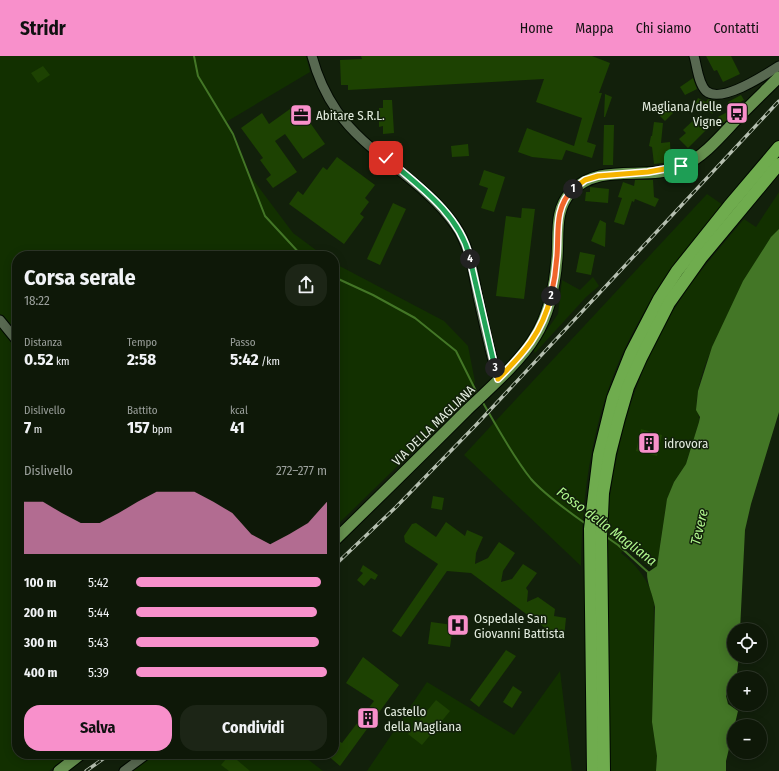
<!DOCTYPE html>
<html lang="it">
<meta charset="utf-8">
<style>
body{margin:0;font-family:"Fira Sans Condensed",sans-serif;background:#1c2516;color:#f1f3f6;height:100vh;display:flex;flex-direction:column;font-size:15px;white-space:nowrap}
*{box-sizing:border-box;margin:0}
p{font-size:13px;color:#9ba09c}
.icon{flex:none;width:22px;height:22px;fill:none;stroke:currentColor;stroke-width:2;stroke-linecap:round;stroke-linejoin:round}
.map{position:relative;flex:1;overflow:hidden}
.panel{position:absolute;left:12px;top:195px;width:327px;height:508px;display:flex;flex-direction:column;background:#0e1808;border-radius:16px;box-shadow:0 2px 10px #0003,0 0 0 1px #2e3729}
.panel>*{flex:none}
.fabs{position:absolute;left:727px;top:567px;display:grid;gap:8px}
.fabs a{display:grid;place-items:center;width:40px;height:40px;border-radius:50%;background:#0e1808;box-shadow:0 2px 10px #0003,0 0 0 1px #2e3729;font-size:20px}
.pin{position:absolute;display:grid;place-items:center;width:34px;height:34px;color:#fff;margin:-17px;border-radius:8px;box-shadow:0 2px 6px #0006}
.km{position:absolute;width:20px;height:20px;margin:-10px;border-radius:50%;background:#222;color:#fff;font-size:11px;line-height:20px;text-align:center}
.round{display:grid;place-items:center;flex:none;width:42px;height:42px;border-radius:16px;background:#1c2516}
.summary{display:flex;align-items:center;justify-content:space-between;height:68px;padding:0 12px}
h1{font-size:22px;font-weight:700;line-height:30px}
.figures{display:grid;grid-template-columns:repeat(3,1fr);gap:6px;height:68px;padding:4px 12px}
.figures div{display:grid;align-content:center}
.figures b{font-size:17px;font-weight:700}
.figures small{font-size:11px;font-weight:400}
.figures p{font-size:11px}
.chart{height:112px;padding:8px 12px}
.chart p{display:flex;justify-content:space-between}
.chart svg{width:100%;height:72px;margin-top:4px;fill:#f890cb;opacity:.7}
.button{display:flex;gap:8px;margin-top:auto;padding:8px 12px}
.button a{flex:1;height:46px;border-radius:16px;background:#f890cb;color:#111;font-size:16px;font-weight:700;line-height:46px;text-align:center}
.button a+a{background:#1c2516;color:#f1f3f6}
ul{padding:0 12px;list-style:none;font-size:13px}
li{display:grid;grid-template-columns:64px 48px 1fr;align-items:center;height:30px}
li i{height:10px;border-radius:5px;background:#f890cb}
header{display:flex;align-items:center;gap:24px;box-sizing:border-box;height:56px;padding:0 20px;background:#f890cb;color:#111}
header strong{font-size:19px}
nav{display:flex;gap:22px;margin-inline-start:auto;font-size:14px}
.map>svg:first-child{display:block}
</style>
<header>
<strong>Stridr</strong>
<nav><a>Home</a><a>Mappa</a><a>Chi siamo</a><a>Contatti</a></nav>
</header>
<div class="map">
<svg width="779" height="715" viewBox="0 0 779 715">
<rect width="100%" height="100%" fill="#12200b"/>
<g fill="#123000">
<polygon points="0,0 306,0 310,16 226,66 251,121 293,177 324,200 17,200 17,698 72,698 49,715 0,715"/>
<path d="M779,136v37c-19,20 -30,46 -42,71 -16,31 -36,63 -40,99 -2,10 3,14 2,23l-13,42 -12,18 -8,23 -9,61 -6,2c-9,-6 -18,-14 -22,-24l-8,9c15,11 29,29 33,48l-2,121 5,34 -1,15h-47l-2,-249c8,-79 29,-155 73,-222 19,-29 42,-55 64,-81l12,8z"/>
<path d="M707,138l16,11c-31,37 -62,75 -85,118 -42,74 -56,159 -57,243l-117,-111z"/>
<polygon points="334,207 444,265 468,290 475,326 460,349 334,472"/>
<polygon points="593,221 599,230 586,241 535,297 533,294 558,258 562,224 580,234"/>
<polygon points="560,615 572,715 367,715 427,626 514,679"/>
<polygon points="154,698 301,698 323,715 130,715"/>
</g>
<path fill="#437626" d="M779,173v183l-28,92 -6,26 -5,100h-6v26h5l-2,17 -11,23 2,8 10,7 -12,50v10h-70l1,-15 -5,-34 3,-115c-2,-12 -8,-23 -8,-34l10,-7 10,-67 7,-17 12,-18 13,-42 1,-5 -4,-7 2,-19 14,-44 31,-66 28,-44z"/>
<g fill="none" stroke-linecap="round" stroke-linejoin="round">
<g stroke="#437626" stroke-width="2">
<polyline points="194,0 198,20 233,78 265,160 302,200"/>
<polyline points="334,221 373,239 415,262 456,295 478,339"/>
<path d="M482,345c15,26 30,54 49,78 14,16 38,33 55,45"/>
<polyline points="605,480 618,489 649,517"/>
</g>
</g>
<g fill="#1d4202">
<polygon points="361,0 592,0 610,7 599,37 602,37 587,86 596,89 592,102 566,94 562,104 532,101 518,96 527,72 574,90 582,62 536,46 544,23 348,34 348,29 341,29 340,4 362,3"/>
<polygon points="706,0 731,0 740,18 723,26 717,14 714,15"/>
<polygon points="43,10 50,19 38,27 31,17"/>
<polygon points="693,22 697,33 685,39 680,31"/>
<polygon points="605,38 612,41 605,61 604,61"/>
<polygon points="741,39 744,44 737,48 739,51 733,55 728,46"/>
<polygon points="698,42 706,46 708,43 716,45 711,54 713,58 695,48"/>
<polygon points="383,44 392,44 394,77 383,78 383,70 379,71 379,52 383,52"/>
<polygon points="663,47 673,57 665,65 660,60 662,58 657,53"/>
<polygon points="297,48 325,88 303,103 285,78 275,85 297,116 273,132 266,123 271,119 260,104 263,102 241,72 262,57 269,68"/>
<polygon points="731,54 733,57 724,67 718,61"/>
<polygon points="698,60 704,66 702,70 715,63 716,64 688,92 679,83 686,77 683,74"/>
<polygon points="654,66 663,67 661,87 670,86 671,106 654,108 652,91 649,90 651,80 652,80"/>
<polygon points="604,69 614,69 613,109 603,109"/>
<polygon points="468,88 469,100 452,101 451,90"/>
<polygon points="337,101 375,129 365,142 369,146 360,158 364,161 344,188 289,148 298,135 303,139 323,111 327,114"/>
<polygon points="484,114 505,121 494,156 481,152 488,132 479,129"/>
<polygon points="635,124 653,124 654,141 659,143 655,151 635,143 634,146 632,145 624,169 614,166 622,142 618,141 623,126 634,130"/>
<polygon points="590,131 609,133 608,147 585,145 586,136 590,136"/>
<polygon points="393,147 406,153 380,209 367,203"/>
<polygon points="522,152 535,153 524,243 496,240 506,160 521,162"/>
<polygon points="600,164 606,167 605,191 591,185"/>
<polygon points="580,196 595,199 591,219 576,216"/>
<polygon points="641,373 662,379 657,400 636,395"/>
<polygon points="433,440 444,442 442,454 431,452"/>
<polygon points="446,466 465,480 467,474 483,481 476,497 475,508 488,502 499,486 515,497 503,515 501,526 512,523 523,508 537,517 526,532 528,535 527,546 538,541 555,553 554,560 566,562 564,582 556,581 556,580 471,517 447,515 401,581 392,575 438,508 405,486 404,480 412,468 416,467 436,481"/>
<polygon points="363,509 378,519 375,524 371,522 364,530 357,524 363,517 360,515"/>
<polygon points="431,566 453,569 450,591 428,588"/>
<polygon points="506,594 516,600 479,651 470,644"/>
<polygon points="363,601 399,629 340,710 326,698 334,698 334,682 342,687 374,645 346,627"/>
<polygon points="513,630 522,636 512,652 503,646"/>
<polygon points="436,644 450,655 422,689 408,678"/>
<polygon points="230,698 250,715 229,715 221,709"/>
</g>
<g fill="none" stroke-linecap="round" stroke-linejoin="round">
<g stroke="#010900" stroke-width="11">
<g id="minor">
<path d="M312,0c5,19 14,39 25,55 30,44 86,68 118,114 15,21 18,47 23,72 6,27 12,55 20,82"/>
<path d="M694,0c3,10 4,27 12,35 15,13 59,-16 73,-25"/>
<polyline points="0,264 17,285"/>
<polyline points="124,715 147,698"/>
</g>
</g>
<g stroke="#010900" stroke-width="13">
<g id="major">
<path d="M334,485c44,-43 89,-87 133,-131 21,-20 54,-49 68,-73 15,-24 20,-52 22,-79 2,-23 -3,-48 14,-66 29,-31 76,-10 112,-26 21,-10 36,-28 52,-45 14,-15 29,-29 44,-44"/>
<polyline points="59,715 81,698"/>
</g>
</g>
<g stroke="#010900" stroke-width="14">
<g id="highway">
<polyline points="593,715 590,473 599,399 613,342 631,297 659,243 677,215 729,150 779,91"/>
<polyline points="604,715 601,481 603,437 610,397 619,362 628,331 641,302 669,247 701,202 779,108"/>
</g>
</g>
<use href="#minor" stroke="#586951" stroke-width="9"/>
<use href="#major" stroke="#66914f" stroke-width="11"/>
<use href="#highway" stroke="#6fac4e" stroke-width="12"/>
<g stroke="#b5bfb0" stroke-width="3.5">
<g id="rail">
<polyline points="334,510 396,451 476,369 779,45"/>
<polyline points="86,715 110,698"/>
</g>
</g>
<use href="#rail" stroke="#12200b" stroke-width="2" stroke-dasharray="6" stroke-linecap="butt"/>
</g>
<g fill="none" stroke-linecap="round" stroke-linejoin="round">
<g stroke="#fff" stroke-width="8">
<polyline id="split-1" points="573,133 585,124 598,120 648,116 681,110"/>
</g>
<g stroke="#fff" stroke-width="8">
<path id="split-2" d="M551,240c3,-13 5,-26 6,-40 2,-24 -3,-48 16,-67"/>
</g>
<g stroke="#fff" stroke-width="8">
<path id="split-3" d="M495,312l3,11c26,-26 44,-46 53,-83"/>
</g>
<g stroke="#fff" stroke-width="8">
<polyline id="split-4" points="470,203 495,312"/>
</g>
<g stroke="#fff" stroke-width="8">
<path id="split-5" d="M386,102c32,27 75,57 84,101"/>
</g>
<use href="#split-1" stroke="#f5b400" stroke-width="5"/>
<use href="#split-2" stroke="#f0652b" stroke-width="5"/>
<use href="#split-3" stroke="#f5b400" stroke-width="5"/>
<use href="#split-4" stroke="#22a559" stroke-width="5"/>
<use href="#split-5" stroke="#22a559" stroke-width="5"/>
</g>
<defs>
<g id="bus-square" transform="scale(1.15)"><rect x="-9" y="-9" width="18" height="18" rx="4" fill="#f890cb" stroke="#12200b"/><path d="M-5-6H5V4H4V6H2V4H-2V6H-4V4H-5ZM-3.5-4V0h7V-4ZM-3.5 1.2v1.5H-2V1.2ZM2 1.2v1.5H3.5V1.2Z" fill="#111"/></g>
<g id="office-square" transform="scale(1.15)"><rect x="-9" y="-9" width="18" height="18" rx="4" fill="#f890cb" stroke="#12200b"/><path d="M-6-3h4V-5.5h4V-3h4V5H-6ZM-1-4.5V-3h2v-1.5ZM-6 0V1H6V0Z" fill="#111"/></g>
<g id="building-square" transform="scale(1.15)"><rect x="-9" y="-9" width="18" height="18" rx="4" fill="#f890cb" stroke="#12200b"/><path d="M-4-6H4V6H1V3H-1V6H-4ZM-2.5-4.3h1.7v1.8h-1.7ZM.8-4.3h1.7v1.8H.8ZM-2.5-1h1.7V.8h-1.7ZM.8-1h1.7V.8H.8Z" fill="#111"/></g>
<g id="hospital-square" transform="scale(1.15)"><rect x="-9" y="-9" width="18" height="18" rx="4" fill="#f890cb" stroke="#12200b"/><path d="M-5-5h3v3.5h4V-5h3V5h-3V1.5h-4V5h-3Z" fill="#111"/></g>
</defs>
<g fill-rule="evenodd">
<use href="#bus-square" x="737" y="57"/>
<use href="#office-square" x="301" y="59"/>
<use href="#building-square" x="649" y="387"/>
<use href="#hospital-square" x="458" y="569"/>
<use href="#building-square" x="368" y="662"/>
</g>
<g text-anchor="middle" stroke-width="3" stroke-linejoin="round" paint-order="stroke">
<g font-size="13" fill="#e3ecdf" stroke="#12200b" text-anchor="start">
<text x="722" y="55" text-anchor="end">Magliana/delle<tspan x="722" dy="15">Vigne</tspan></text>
<text x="316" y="64">Abitare S.R.L.</text>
<text x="664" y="392">idrovora</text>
<text x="474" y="567">Ospedale San<tspan x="474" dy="15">Giovanni Battista</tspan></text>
<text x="384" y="660">Castello<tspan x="384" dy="15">della Magliana</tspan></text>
</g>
<g font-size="13" fill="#e3ecdf" stroke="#12200b">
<text transform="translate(433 369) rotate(-44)" y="5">VIA DELLA MAGLIANA</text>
</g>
<g font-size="14" font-style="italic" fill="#b1f88e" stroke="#12200b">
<text transform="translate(607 470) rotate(37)" y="5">Fosso della Magliana</text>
<text transform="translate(699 471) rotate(-77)" y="5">Tevere</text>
</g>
</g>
</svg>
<div class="fabs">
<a><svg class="icon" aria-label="locate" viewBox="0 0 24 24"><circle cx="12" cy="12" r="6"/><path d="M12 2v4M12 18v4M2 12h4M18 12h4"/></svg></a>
<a>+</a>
<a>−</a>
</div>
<div class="pin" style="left:681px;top:110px;background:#1e9e55"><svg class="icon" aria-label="arrive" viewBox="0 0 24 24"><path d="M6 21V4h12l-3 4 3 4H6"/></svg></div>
<div class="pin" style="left:386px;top:102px;background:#d93025"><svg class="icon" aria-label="check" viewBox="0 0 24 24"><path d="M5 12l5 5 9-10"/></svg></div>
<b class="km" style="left:573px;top:133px">1</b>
<b class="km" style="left:551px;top:240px">2</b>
<b class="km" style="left:495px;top:312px">3</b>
<b class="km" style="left:470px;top:203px">4</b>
<section class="panel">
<div class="summary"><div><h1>Corsa serale</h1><p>18:22</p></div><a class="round"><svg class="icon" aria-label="share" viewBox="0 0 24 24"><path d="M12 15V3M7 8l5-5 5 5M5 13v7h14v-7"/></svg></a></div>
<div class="figures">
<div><p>Distanza</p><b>0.52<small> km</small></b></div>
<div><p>Tempo</p><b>2:58</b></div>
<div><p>Passo</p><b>5:42<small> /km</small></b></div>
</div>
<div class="figures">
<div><p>Dislivello</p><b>7<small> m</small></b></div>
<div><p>Battito</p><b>157<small> bpm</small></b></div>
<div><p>kcal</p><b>41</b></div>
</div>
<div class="chart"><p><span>Dislivello</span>272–277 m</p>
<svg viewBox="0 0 160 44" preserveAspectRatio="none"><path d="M0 44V12L10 12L20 19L30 25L40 25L50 19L60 12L70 6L80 6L90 6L100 12L110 19L120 32L130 38L140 32L150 25L160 12V44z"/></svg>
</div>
<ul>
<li><b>100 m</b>5:42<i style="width:97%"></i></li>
<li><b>200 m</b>5:44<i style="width:95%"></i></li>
<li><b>300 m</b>5:43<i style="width:96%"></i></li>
<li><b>400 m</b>5:39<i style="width:100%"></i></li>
</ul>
<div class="button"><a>Salva</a><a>Condividi</a></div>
</section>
</div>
